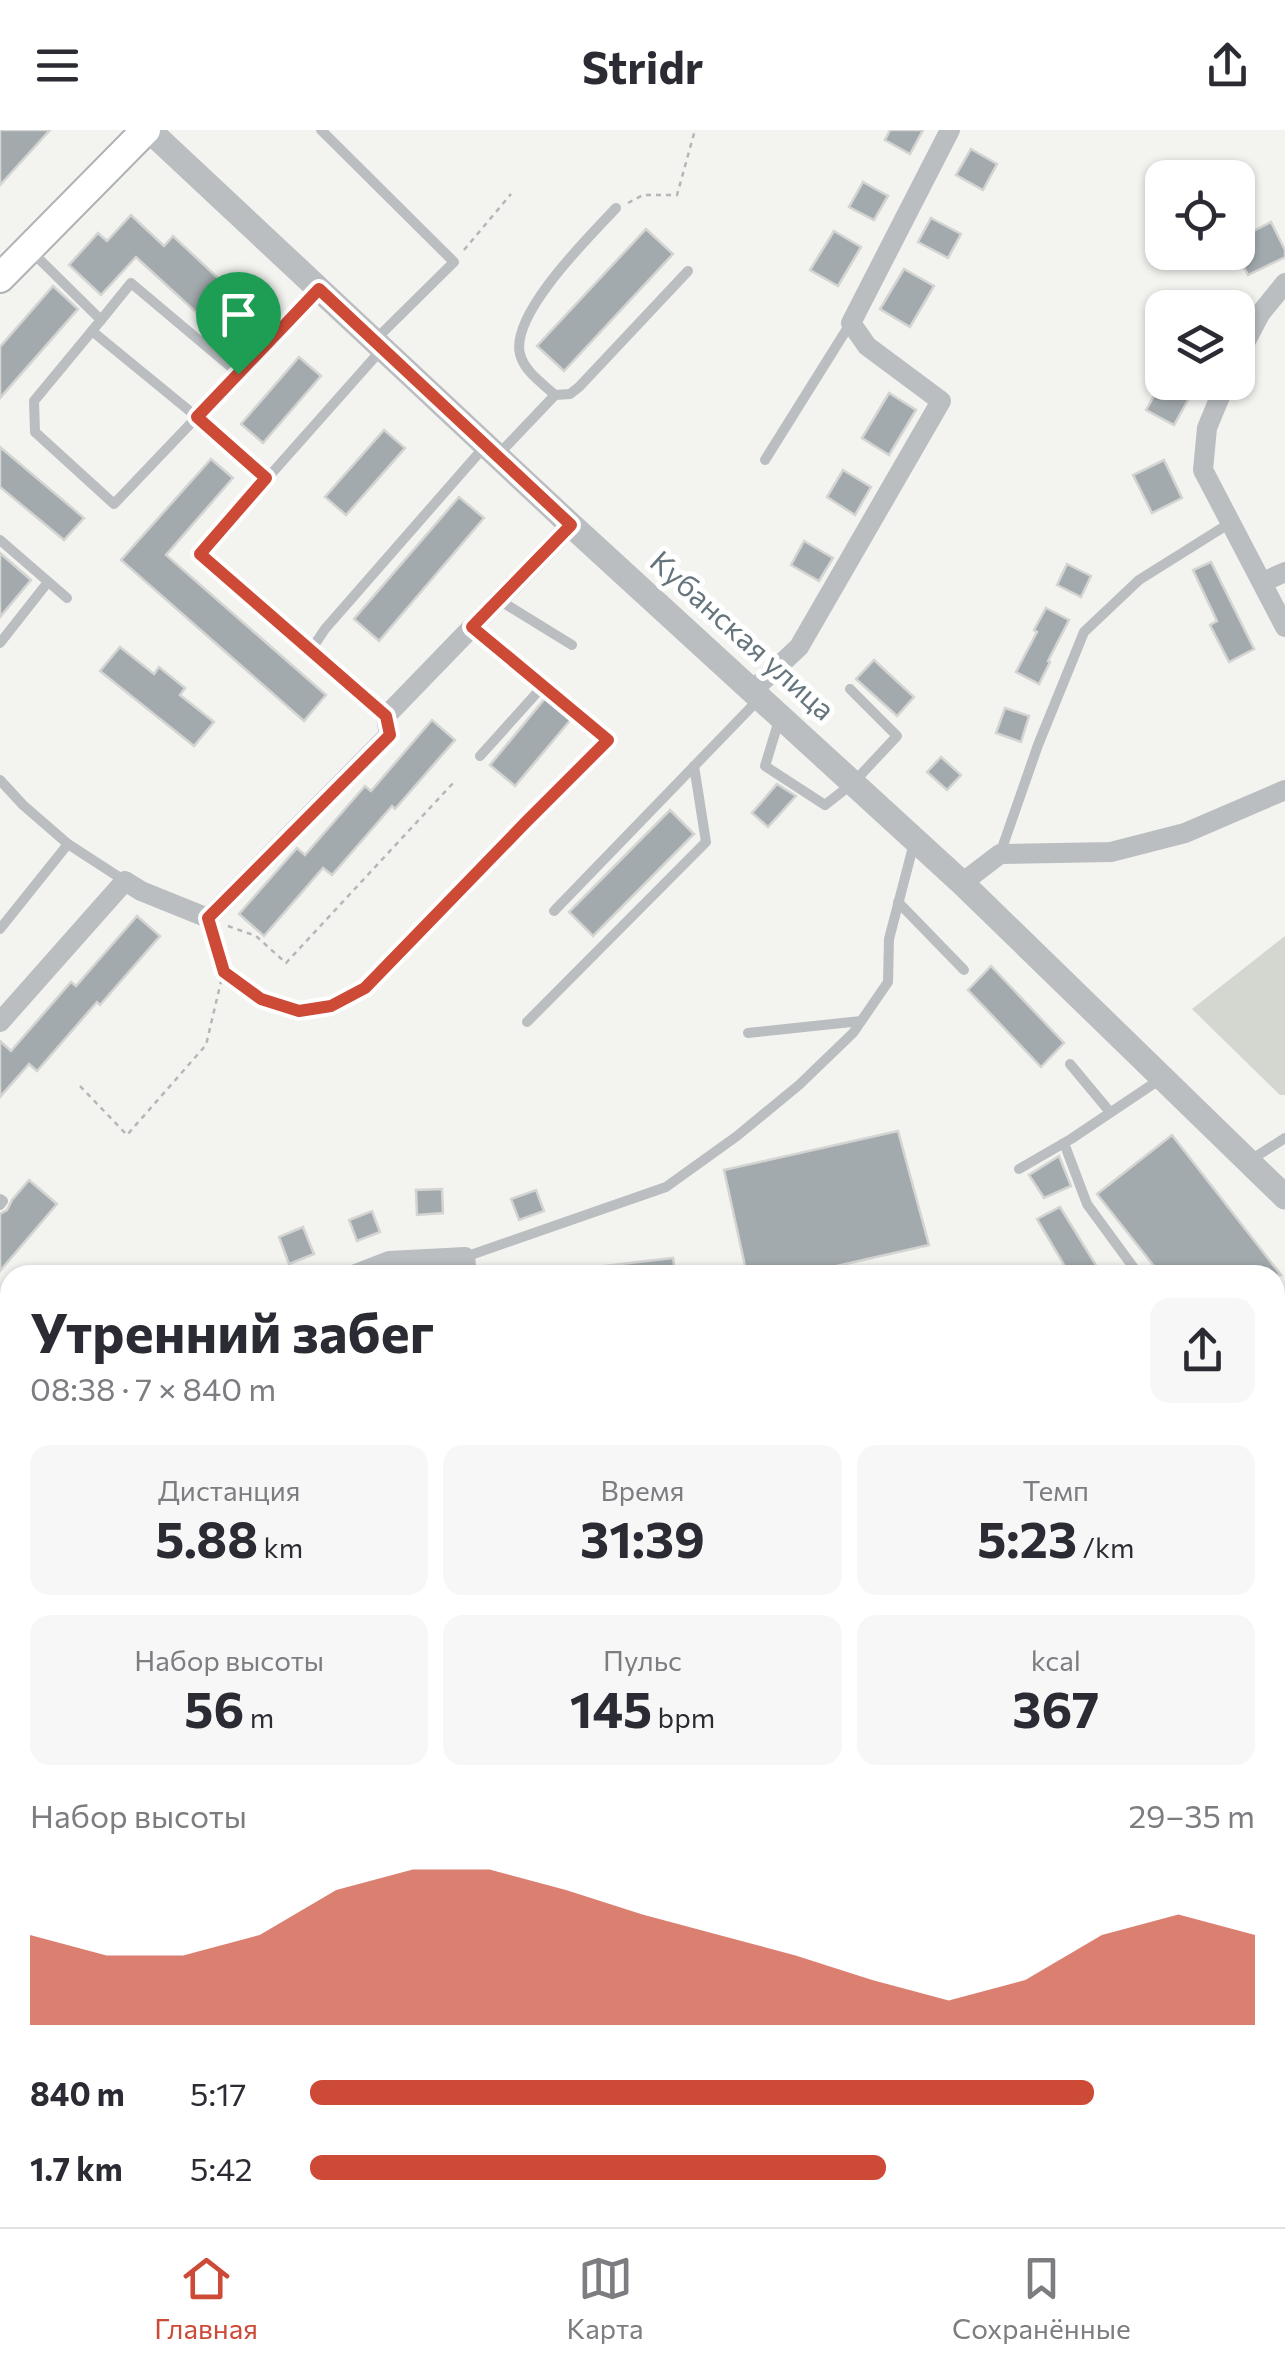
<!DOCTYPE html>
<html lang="ru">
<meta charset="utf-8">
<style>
body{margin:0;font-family:Commissioner,sans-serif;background:#f7f7f7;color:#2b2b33;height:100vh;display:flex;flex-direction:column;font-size:38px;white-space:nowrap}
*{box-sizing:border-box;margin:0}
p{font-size:32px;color:#7c7c81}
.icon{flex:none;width:55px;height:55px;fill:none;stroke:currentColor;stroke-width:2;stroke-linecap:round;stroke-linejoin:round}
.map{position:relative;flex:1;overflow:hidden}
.panel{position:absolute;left:0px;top:1135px;width:1285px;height:962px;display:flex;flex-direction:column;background:#fff;border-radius:30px 30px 0 0;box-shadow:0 2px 8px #0004}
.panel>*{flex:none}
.buttons{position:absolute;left:1145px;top:30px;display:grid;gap:20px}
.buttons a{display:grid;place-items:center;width:110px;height:110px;border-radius:20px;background:#fff;box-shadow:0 2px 8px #0004;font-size:50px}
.pin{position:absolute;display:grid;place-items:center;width:85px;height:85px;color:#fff;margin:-102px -42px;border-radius:50% 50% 50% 0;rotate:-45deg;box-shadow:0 0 10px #0007}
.pin .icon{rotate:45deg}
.round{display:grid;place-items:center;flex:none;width:105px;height:105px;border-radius:20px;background:#f7f7f7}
.head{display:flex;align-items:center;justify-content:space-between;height:170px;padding:0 30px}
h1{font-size:55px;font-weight:700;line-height:75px}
.metrics{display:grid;grid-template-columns:repeat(3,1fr);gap:15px;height:170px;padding:10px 30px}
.metrics div{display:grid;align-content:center;border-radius:20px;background:#f7f7f7;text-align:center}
.metrics b{font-size:50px;font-weight:700}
.metrics small{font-size:28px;font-weight:400}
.metrics p{font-size:28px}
.chart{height:280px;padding:20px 30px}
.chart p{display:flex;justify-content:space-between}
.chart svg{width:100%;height:180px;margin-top:10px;fill:#cd4a36;opacity:.7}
ul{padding:0 30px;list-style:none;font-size:32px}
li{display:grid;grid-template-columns:160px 120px 1fr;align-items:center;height:75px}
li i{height:25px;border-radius:12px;background:#cd4a36}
header{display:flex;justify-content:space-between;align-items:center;height:130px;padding:0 30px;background:#fff;font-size:45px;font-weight:700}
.tab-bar{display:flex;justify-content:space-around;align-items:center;height:140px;border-top:2px solid #e1e1e2;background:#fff;font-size:28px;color:#7c7c81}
.tab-bar a{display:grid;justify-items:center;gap:5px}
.tab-bar .on{color:#cd4a36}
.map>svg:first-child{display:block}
</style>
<header><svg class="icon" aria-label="menu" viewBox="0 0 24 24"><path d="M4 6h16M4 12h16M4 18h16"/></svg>Stridr<svg class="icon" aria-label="share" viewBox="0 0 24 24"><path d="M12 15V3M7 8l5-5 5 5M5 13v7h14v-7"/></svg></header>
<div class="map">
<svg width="1285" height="2097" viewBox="0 0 1285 2097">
<rect width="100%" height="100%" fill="#f3f3f0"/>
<polygon fill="#d3d7cf" points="1285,806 1285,965 1280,965 1192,879"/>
<g fill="#a2aaae" stroke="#d4d4d2" stroke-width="2.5">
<polygon points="0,0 50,0 0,55"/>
<polygon points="890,0 923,0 910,24 885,10"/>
<polygon points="971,19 997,34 983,60 956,45"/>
<polygon points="863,52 888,66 874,90 849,77"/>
<polygon points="131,85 164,116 173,106 263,190 236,219 136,127 101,165 69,135 98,103 107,111"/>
<polygon points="931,88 961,104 948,128 918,112"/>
<polygon points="1271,92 1285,120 1285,127 1248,145 1238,125 1238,109"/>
<polygon points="646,99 673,124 564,241 537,216"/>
<polygon points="834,101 861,117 838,156 810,140"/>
<polygon points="904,139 934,156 910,197 880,179"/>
<polygon points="53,156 78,179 0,268 0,217"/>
<polygon points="299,227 321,246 263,313 241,294"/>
<polygon points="1162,252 1178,252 1193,261 1174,295 1146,280"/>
<polygon points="889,263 916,280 889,325 862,308"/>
<polygon points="384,300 405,318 346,385 325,367"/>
<polygon points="0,317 84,388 64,410 0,357"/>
<polygon points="211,329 233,348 166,425 326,565 304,591 121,430"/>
<polygon points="1164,330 1182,368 1152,383 1133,345"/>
<polygon points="843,340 871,357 855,385 827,367"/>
<polygon points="459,367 484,388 379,511 354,489"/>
<polygon points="804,411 833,428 819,451 791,435"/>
<polygon points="0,423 31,450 0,487"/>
<polygon points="1211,432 1254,519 1229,532 1210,495 1217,491 1193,440"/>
<polygon points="1067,434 1091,446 1081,467 1057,455"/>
<polygon points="1046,478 1069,490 1048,531 1050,532 1039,554 1016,542 1037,502 1034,500"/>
<polygon points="120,517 154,544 159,537 185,558 180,565 214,592 194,616 100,541"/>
<polygon points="874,530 914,567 897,586 856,549"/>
<polygon points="547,566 573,587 515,656 490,635"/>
<polygon points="1005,578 1029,586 1021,612 996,603"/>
<polygon points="432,590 455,610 395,679 392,676 332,745 323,738 264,806 239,784 297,718 305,725 365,656 371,661"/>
<polygon points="941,627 961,645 947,660 927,642"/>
<polygon points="777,654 796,666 768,697 752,683"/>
<polygon points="670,680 694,704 593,806 569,782"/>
<polygon points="137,786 160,806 100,875 97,872 37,941 29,934 0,967 0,911 11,921 71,852 76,856"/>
<polygon points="991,836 1064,913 1041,937 968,860"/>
<polygon points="898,1001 929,1115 797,1145 747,1145 724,1040"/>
<polygon points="1172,1005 1281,1145 1161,1145 1097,1064"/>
<polygon points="1059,1026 1071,1056 1044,1068 1029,1045"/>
<polygon points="29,1050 57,1074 0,1141 0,1084 7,1080 12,1070"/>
<polygon points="442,1059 443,1083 417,1085 416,1060"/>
<polygon points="536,1060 544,1081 519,1090 511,1069"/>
<polygon points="1060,1077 1102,1145 1070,1145 1037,1089"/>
<polygon points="372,1081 380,1102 357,1111 349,1090"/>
<polygon points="303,1097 314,1124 289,1134 279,1107"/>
<polygon points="673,1128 676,1145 605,1145 604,1136"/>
</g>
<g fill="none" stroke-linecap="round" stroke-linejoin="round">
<g stroke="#adb2b5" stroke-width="32">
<polyline id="secondary" points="0,148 146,0"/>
</g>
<g stroke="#b4b7b9" stroke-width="2.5" stroke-dasharray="5 5" stroke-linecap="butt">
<polyline points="628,73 643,65 677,65 695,0"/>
<polyline points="464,120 511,64"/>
<polyline points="228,796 256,806 286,833 454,652"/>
<polyline points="213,804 223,841 261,869 299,881 331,876 365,858 526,692 608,610 552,564"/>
<polyline points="80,956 127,1005 206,915 223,843"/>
</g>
<g stroke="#babec1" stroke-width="10">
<polyline points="321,0 454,132 375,210"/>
<polyline points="31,121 101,190 34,271 35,302 114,374 318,160"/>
<polyline points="101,190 131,153 238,243"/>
<polyline points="92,201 197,287 266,348"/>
<polyline points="382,219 200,424 386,586"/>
<path d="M555,265c-13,-12 -31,-24 -35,-41 -10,-40 70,-118 96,-146"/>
<polyline points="498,325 555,265 570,264 579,257 688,141"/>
<polyline points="765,330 850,194"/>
<polyline points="0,410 67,468"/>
<polyline points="499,470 572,515"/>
<polyline points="472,497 543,556 480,626"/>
<polyline points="0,513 48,452"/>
<polyline points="311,520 325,499 485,316"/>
<polyline points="780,587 765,636 825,675 853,653 897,606 850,559"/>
<polyline points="0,650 23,675 68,714 0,799"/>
<polyline points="68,714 125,751"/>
<polyline points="1000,724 1038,615 1084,502 1139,450 1230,393"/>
<polyline points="898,772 964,840"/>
<polyline points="554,781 760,568"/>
<polyline points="527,892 706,712 694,636"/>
<polyline points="748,903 861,891"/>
<polyline points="1070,934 1110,982"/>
<polyline points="1064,1013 1087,1074 1139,1145"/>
<polyline points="1249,1031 1285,1008"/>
<polyline points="1019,1039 1071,1009 1162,948"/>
<polyline points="0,1069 3,1071 0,1075"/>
<polyline points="465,1127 666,1057 737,1006 799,955 853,903 888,852 889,809 914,713"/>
<polyline points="1229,2097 1231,2088"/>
</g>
<g stroke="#babec1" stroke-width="20">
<polyline points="1238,226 1260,184 1285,153"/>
<polyline points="1226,252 1207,298 1203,340 1285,497"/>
<polyline points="1263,452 1285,442"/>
<polyline points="753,560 799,517 941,271 867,216 851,193 950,0"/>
<polyline points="962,753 1000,724 1111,722 1185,703 1285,660"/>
<polyline points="0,892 125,751 141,761 208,788 389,605 386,586 571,395"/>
<polyline points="353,1145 389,1131 465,1127 467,1145"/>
<polyline points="1275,1393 1285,1388"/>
<polyline points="0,1404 10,1393"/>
<polyline points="10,1646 4,1650 10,1685"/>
<polyline points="1275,1707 1285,1705"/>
<polyline points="1275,1735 1285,1725"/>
<polyline points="0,2008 10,2006"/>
<polyline points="1275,2043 1285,2040"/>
<polyline points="71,2088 73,2097"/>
<polyline points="740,2097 757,2088"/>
</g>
<polyline stroke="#babec1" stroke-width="25" points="149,0 571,395 962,753 1285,1067"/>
<use href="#secondary" stroke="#fff" stroke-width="28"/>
</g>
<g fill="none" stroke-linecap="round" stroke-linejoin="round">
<g stroke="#fff" stroke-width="20">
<polygon id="route" points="319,159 571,395 472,497 608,610 526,692 365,858 331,876 299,881 261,869 224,842 208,788 390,605 386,586 200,424 266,348 197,287"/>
</g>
<use href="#route" stroke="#cd4a36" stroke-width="12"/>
</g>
<g text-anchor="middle" stroke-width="10" stroke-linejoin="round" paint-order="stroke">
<g font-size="30" fill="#66757d" stroke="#fff">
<text transform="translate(742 506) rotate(42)" y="10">Кубанская улица</text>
</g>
</g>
</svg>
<div class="buttons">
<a><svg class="icon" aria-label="locate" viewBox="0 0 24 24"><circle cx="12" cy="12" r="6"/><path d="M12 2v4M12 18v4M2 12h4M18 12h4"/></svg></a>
<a><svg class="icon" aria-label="layers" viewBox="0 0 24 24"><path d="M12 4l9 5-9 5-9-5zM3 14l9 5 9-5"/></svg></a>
</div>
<div class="pin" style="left:238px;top:244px;background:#1e9e55"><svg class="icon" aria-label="arrive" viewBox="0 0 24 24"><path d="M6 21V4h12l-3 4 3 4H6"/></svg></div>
<section class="panel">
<div class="head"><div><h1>Утренний забег</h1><p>08:38 · 7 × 840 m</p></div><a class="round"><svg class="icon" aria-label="share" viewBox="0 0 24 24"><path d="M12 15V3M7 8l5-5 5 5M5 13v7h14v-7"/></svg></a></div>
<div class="metrics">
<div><p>Дистанция</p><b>5.88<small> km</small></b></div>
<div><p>Время</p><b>31:39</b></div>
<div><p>Темп</p><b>5:23<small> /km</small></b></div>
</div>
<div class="metrics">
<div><p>Набор высоты</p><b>56<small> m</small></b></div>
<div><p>Пульс</p><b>145<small> bpm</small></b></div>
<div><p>kcal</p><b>367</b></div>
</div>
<div class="chart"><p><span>Набор высоты</span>29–35 m</p>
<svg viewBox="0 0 160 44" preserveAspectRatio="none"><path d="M0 44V22L10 27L20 27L30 22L40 11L50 6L60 6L70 11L80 17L90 22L100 27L110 33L120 38L130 33L140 22L150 17L160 22V44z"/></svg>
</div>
<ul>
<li><b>840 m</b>5:17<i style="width:83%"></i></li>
<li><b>1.7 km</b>5:42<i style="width:61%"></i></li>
</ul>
</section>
</div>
<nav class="tab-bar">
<a class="on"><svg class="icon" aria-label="home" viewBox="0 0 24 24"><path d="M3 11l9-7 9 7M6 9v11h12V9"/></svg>Главная</a>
<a><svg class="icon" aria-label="map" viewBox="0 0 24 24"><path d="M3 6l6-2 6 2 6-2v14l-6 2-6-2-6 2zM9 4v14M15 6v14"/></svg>Карта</a>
<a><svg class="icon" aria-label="saved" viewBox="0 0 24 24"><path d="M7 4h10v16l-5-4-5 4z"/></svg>Сохранённые</a>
</nav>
